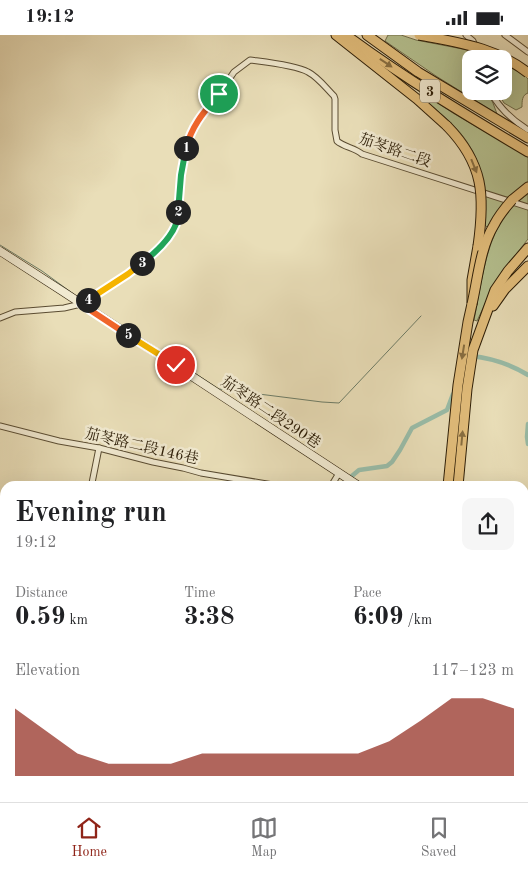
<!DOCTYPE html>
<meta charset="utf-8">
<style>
body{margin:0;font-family:"Old Standard TT","Noto Serif TC",serif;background:#f6f6f6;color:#202124;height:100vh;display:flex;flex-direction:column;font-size:19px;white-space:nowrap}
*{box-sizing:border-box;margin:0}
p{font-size:16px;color:#757577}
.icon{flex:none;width:28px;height:28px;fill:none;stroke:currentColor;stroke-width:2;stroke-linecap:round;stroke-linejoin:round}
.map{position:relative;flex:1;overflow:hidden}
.sheet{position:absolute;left:0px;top:446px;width:529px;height:321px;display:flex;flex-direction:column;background:#fff;border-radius:15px 15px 0 0;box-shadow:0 5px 20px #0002}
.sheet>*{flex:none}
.fabs{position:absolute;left:462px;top:15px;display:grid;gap:10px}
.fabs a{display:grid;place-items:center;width:50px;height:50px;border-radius:10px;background:#fff;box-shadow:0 5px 20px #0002;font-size:25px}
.pin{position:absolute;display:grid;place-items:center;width:42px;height:42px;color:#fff;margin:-21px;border:2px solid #fff;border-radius:50%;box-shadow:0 1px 5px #0007}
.km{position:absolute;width:25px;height:25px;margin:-12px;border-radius:50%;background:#222;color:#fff;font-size:14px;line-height:25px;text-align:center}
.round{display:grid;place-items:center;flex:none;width:52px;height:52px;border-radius:10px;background:#f6f6f6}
.summary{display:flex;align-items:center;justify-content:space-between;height:85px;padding:0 15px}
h1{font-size:28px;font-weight:800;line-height:38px}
.figures{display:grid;grid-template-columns:repeat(3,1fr);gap:8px;height:85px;padding:5px 15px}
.figures div{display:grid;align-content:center}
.figures b{font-size:25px;font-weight:800}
.figures small{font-size:14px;font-weight:400}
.figures p{font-size:14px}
.chart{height:140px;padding:10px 15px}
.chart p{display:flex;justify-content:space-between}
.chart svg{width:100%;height:90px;margin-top:5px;fill:#8f2418;opacity:.7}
.status{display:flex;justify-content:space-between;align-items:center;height:35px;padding:0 25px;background:#fff;direction:ltr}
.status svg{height:14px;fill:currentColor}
.tab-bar{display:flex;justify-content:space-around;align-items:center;height:70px;border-top:1px solid #e0e0e0;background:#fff;font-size:14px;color:#757577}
.tab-bar a{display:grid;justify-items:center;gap:2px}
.tab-bar .selected{color:#8f2418}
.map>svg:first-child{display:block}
</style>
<div class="status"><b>19:12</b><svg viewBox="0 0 49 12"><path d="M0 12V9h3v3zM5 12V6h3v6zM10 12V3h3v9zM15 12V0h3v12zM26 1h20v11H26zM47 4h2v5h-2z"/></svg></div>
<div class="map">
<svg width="528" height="767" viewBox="0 0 528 767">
<rect width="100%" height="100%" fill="#e9deb8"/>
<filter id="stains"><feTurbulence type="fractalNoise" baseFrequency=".004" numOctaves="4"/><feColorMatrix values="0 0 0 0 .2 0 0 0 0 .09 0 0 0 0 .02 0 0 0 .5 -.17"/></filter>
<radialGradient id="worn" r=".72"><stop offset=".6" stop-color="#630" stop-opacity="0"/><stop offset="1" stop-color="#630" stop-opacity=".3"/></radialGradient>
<g fill="#b5c190" stroke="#706e4b">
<polygon points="388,0 401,0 416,5 473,16 476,24 471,24 471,56 487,56 493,68 497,79 436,41 385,6"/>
<path d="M504,27l18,11 6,6v14c-6,2 -6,8 -6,14l-6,3 -12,-7 -7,-12h7z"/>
<path d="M429,62l24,16 75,44v27l-39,45 -4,-4c2,-37 -3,-70 -30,-98 -8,-9 -18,-16 -27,-24z"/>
<path d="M528,159v45l-15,19 -22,33 -14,30 -3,-1c6,-29 11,-73 27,-98 6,-11 17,-21 27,-28z"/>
</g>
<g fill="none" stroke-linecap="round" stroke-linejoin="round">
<g stroke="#6d7d68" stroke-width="1">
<polyline points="0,210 42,236 79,263"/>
<polyline points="120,289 219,354 322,367 339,368 421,281"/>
</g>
<g stroke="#99bda9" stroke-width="4.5">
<path d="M471,321c20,2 39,8 57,19"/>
<polyline points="528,389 527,402 528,409"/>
<polyline points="340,451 359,435 387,431 392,427 400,415 412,393 447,375 453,359"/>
<polyline points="0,511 5,513"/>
</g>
<g stroke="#5a4c32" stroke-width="7">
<g id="street">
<polyline points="466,0 473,6 480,24"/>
<polyline points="505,0 528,17"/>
<path d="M490,56c9,17 22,29 38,39"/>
<path d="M0,283l15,-6 49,-4 17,-4 47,-30 27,-21 14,-16 8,-13 4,-50 8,-38 8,-15 22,-27 15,-22 16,-12c15,2 45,5 58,12 10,5 18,16 26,24l1,3v31l2,11c7,6 18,7 25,13l166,53"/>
<polyline points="0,391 59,406 99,413 153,427 183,433 201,438 279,451"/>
<polyline points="93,451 92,448 99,413"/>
<polyline points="329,451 333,448 339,438"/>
<polyline points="0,495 1,492 5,489"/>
<polyline points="393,767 393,762"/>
</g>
</g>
<g stroke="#2b1c06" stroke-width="9">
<g id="secondary">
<polyline points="0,216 62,256 359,451"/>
<polyline points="524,570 528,572"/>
</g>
</g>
<g stroke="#2b1c06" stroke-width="9">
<g id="primary">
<polyline points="524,748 528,749"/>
<polyline points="524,756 528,757"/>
<polyline points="63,767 105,762"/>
<polyline points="135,767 167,762"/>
</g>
</g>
<g stroke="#2b1c06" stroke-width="11">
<g id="highway">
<polyline points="336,0 417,64 447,91"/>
<path d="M346,0c58,43 120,80 182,117"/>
<polyline points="367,0 418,37 528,103"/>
<polyline points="512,165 528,152"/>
<polyline points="493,271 505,254 528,231"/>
<polyline points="448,451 458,350 468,287 472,269 472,245 478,211"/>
<polyline points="458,451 467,354 473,315 495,255 508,236 528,213"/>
<polyline points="524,558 528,560"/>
<polyline points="524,614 528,612"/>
<polyline points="524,624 528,622"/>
<polyline points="0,670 5,671"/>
<polyline points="0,682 5,682"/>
<polyline points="524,684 528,685"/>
</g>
</g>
<use href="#street" stroke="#f1ead1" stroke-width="5"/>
<use href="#secondary" stroke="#f1ead1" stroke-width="8"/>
<use href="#primary" stroke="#e4bf7c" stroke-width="8"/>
<use href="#highway" stroke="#e4bf7c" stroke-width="9"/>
<g stroke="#2b1c06" stroke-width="11" stroke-linecap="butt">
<g id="highway-bridge">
<path d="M419,0c41,8 76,12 109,38"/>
<path d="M447,91c37,38 38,70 31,120"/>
<path d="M472,269c6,-26 8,-56 22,-79 5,-10 11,-17 18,-25"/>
</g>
</g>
<use href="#highway-bridge" stroke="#e4bf7c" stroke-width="9"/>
</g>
<defs><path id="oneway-solid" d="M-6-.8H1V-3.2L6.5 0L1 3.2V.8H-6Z" transform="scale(1.25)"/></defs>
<g fill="#886e41">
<use href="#oneway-solid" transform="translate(386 28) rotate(34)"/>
<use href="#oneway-solid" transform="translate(474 131) rotate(68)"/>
<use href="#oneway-solid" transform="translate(463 317) rotate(99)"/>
<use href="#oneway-solid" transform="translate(462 403) rotate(-85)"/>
</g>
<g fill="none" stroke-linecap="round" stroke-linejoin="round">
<g stroke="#fff" stroke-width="10">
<path id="split-1" d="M186,113c6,-23 18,-36 33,-54"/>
</g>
<g stroke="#fff" stroke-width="10">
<polyline id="split-2" points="178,177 181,140 186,113"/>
</g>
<g stroke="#fff" stroke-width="10">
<path id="split-3" d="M142,228c13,-10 28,-23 34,-39 2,-3 2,-8 2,-12"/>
</g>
<g stroke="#fff" stroke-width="10">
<polyline id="split-4" points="88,265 128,239 142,228"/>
</g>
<g stroke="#fff" stroke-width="10">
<polyline id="split-5" points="88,265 81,269 128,300"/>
</g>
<g stroke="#fff" stroke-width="10">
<polyline id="split-6" points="128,300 176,330"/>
</g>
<use href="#split-1" stroke="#f0652b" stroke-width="6"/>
<use href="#split-2" stroke="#22a559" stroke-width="6"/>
<use href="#split-3" stroke="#22a559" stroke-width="6"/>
<use href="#split-4" stroke="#f5b400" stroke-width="6"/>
<use href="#split-5" stroke="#f0652b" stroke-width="6"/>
<use href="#split-6" stroke="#f5b400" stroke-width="6"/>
</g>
<g text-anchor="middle" stroke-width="5" stroke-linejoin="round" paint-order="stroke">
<rect fill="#f1ead1" stroke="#665a43" stroke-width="1" x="420" y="44.5" width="20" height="23" rx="4"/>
<g font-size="14" font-weight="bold" fill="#2b1c06">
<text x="430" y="61">3</text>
</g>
<g font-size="15" fill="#2b1c06" stroke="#f1ead1">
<text transform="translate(395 115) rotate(19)" y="5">茄苳路二段</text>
<text transform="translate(271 377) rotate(34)" y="5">茄苳路二段290巷</text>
<text transform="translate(142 411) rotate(13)" y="5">茄苳路二段146巷</text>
</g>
</g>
<rect width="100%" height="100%" filter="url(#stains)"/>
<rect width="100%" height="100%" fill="url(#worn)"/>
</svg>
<div class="fabs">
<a><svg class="icon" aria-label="layers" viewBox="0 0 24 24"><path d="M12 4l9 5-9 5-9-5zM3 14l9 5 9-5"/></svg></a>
</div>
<div class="pin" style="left:219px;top:59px;background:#1e9e55"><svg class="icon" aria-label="arrive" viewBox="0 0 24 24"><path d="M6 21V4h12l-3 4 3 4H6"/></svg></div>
<div class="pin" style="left:176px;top:330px;background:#d93025"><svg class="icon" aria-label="check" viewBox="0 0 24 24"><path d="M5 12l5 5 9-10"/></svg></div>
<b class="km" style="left:186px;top:113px">1</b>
<b class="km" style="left:178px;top:177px">2</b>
<b class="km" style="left:142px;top:228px">3</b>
<b class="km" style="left:88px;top:265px">4</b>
<b class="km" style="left:128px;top:300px">5</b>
<section class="sheet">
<div class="summary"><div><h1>Evening run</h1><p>19:12</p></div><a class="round"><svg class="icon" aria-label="share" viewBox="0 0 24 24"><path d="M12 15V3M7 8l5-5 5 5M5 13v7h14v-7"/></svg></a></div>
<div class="figures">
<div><p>Distance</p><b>0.59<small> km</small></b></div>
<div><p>Time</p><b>3:38</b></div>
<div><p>Pace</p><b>6:09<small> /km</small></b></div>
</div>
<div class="chart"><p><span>Elevation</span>117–123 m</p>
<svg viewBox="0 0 160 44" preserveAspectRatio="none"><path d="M0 44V11L10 22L20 33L30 38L40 38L50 38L60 33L70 33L80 33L90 33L100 33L110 33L120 27L130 17L140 6L150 6L160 11V44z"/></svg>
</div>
</section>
</div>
<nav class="tab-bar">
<a class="selected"><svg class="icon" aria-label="home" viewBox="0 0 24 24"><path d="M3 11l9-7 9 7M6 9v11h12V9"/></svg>Home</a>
<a><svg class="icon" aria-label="map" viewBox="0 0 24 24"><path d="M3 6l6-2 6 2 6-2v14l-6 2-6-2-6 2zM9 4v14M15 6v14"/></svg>Map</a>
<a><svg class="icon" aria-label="saved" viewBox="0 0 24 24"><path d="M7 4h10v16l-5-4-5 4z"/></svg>Saved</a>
</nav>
